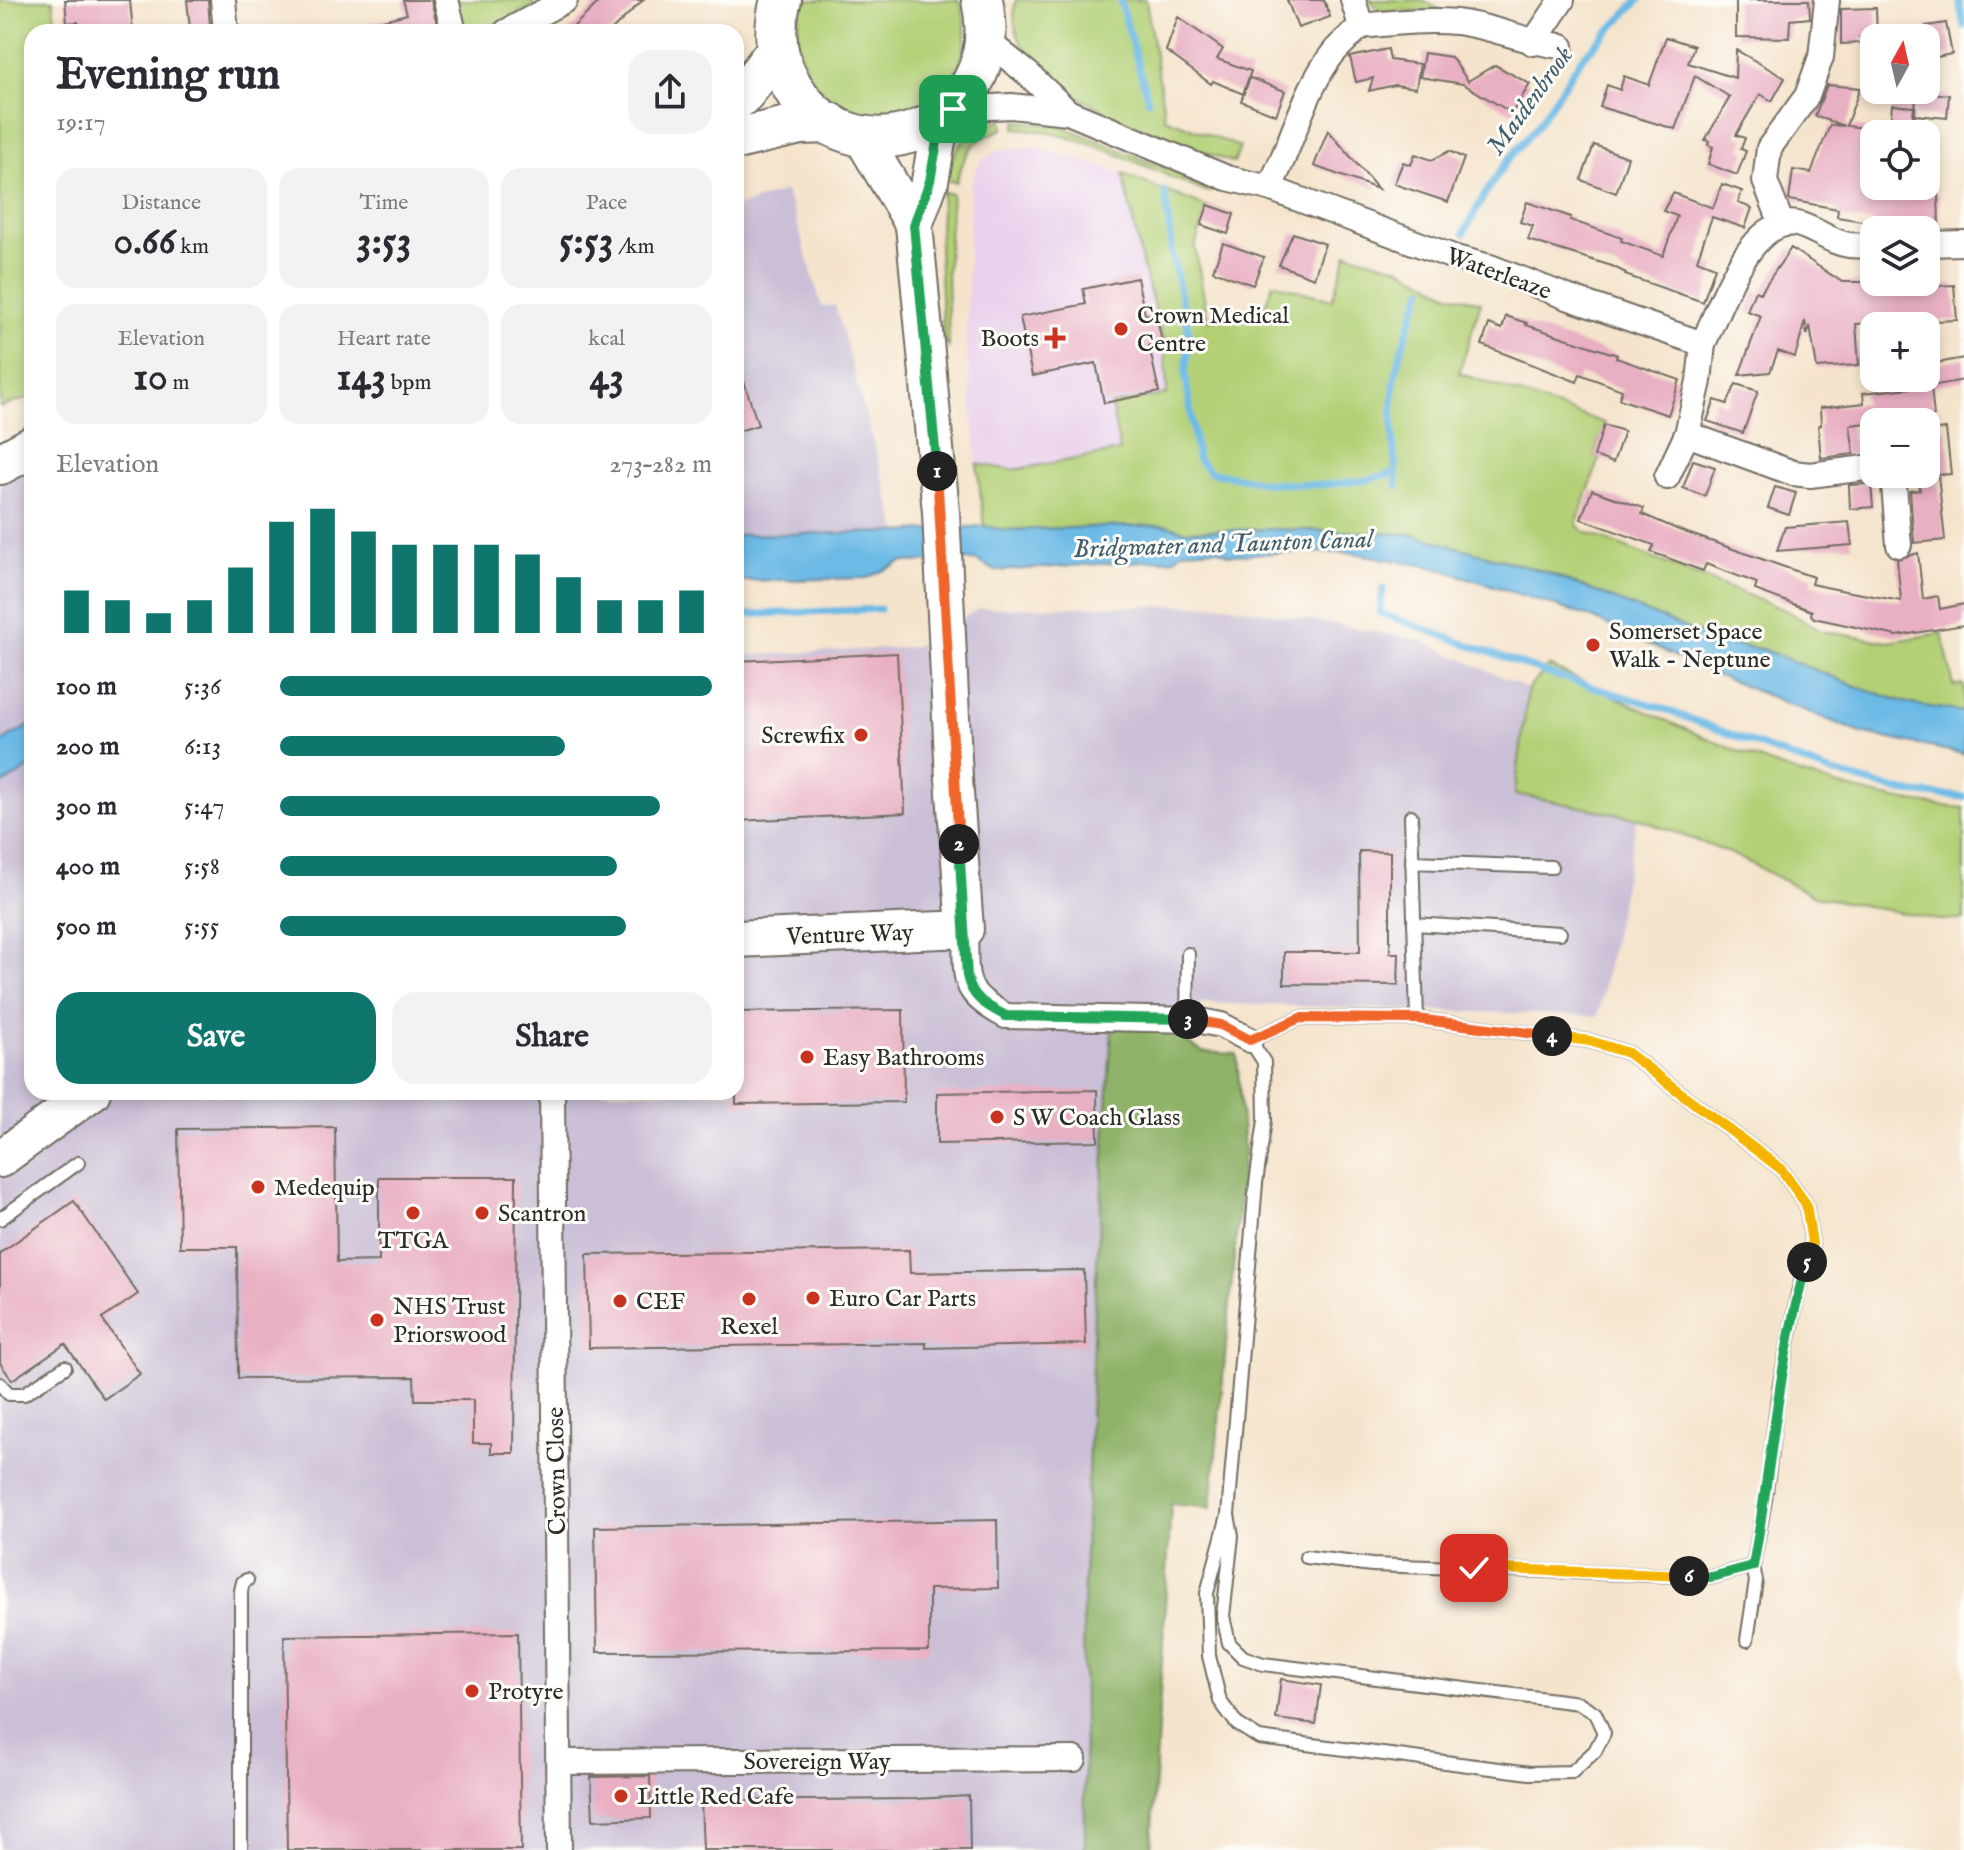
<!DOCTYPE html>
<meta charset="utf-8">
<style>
body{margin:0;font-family:"IM FELL English",serif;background:#f2f2f3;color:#2b2b33;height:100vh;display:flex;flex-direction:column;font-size:30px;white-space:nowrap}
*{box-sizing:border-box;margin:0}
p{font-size:26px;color:#7c7c81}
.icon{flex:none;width:44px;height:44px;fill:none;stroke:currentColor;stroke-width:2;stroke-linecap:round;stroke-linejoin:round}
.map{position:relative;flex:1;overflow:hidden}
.side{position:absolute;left:24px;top:24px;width:720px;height:1076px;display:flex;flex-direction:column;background:#fff;border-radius:24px;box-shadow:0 4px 12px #0003}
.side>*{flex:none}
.needle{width:52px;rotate:8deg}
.fabs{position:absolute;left:1860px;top:24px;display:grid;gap:16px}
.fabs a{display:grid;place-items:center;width:80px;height:80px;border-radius:16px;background:#fff;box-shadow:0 4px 12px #0003;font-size:40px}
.pin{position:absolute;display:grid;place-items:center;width:68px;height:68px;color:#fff;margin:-34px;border-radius:16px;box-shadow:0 4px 12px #0006}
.km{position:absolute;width:40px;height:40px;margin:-20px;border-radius:50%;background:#222;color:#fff;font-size:22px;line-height:40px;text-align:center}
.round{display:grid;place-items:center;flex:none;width:84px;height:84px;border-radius:24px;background:#f2f2f3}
.headline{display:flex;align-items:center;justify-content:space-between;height:136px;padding:0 32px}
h1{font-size:44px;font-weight:700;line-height:60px}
.metrics{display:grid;grid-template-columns:repeat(3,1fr);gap:12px;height:136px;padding:8px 32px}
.metrics div{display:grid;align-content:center;border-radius:20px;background:#f2f2f3;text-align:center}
.metrics b{font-size:40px;font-weight:700}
.metrics small{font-size:22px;font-weight:400}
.metrics p{font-size:22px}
.chart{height:224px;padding:16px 32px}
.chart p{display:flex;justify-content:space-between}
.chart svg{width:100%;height:144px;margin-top:8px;stroke:#0f766e;stroke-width:6}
.action{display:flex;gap:16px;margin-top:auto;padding:16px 32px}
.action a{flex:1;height:92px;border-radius:24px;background:#0f766e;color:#fff;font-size:32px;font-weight:700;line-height:92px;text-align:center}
.action a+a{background:#f2f2f3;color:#2b2b33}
ul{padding:0 32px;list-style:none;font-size:26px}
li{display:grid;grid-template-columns:128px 96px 1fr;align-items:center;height:60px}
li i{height:20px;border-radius:10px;background:#0f766e}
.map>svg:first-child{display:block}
</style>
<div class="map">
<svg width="1964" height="1850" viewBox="0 0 1964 1850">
<rect width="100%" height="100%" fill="#fdfcf7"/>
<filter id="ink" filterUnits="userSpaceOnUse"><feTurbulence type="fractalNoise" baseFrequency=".0125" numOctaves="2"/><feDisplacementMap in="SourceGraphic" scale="16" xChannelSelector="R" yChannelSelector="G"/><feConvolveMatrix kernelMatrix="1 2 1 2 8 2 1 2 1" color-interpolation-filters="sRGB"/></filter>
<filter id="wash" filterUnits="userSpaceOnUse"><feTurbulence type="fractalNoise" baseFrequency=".006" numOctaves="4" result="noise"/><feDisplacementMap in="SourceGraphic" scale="32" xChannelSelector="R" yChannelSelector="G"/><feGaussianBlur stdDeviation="1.8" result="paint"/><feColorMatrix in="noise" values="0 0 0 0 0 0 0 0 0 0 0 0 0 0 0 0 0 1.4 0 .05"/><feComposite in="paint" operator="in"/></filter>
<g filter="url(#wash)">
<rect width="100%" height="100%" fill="#f5e4cc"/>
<polygon fill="#ead1ec" points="1028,147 1071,157 1123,174 1144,272 1165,343 1168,394 1120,451 1013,470 977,464 966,339 970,184 981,160 998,150"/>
<g fill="#cabfd6">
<polygon points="785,191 794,212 822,307 835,305 898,532 736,535 736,207"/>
<polygon points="32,467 32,1092 736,1092 736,656 914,647 980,608 1224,605 1420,640 1528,689 1515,794 1637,818 1598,1016 1200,1003 1200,1033 1112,1028 1094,1312 1083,1606 1085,1850 0,1850 0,483"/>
</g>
<g fill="#b3d076" stroke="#6f7e50" stroke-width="2">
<polygon points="0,0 53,0 56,32 32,32 32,397 0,407"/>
<polygon points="455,0 529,0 535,5 483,31 463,25"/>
<path d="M804,0h155c8,21 9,46 -1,66 -47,98 -192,36 -154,-66z"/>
<path d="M1016,0h130l19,118 75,29 -6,16c-59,-22 -241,-77 -218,-163z"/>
<polygon points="1368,0 1423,0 1442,11 1382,11"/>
<path d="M1002,119l1,10c-34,13 -36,20 -47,53l-12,-2c8,-33 26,-52 58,-61z"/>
<path d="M1016,121l45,5 154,62 -4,4 -10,-2c-56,-23 -125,-59 -186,-62z"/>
<polygon points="1123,174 1207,207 1195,247 1208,320 1262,314 1273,283 1332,300 1347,253 1401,268 1449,294 1481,302 1459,373 1605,423 1594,456 1600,458 1576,524 1583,531 1785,610 1821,631 1889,642 1942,633 1954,686 1964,685 1964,712 1910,704 1863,689 1762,649 1725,644 1546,572 1410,534 1273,529 1184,531 1167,525 1004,530 984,526 977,464 1013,470 1120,451 1111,405 1167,394 1165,343 1144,272"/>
<polygon points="942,192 952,194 947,272 949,347 943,340 939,248"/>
<path d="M1549,666c132,61 267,132 415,142v112h-25l-125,-24 -82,-42 -95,-36 -122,-24 13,-105z"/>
</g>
<polygon fill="#8eb267" stroke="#5c6e49" stroke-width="2" points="1112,1027 1165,1029 1203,1052 1237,1054 1244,1151 1211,1508 1171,1504 1151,1850 1085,1850 1083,1606 1094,1312"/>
<g fill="#6cbae6" stroke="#4c7288" stroke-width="2">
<polygon points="1167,525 1184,531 1273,529 1410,534 1546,572 1725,644 1762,649 1863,689 1910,704 1964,712 1964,754 1861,733 1706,671 1590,617 1437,568 1353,553 1301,552 1230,555 1217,549 1183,551 1174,559 996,571 976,560 901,562 867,578 736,581 736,535 898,532 984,526 1004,530"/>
<polygon points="32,724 32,766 0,786 0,743"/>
</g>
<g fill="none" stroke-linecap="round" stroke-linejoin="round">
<g stroke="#6cbae6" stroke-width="7">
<polyline points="1120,0 1148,100"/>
<polyline points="1959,0 1964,26"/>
<polyline points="1165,191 1172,254 1190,339 1185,372 1197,458 1210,472 1268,483 1322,485 1367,480 1396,472"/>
<polyline points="1464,233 1485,194 1507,161 1537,126 1581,59 1639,0"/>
<path d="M1397,486c-3,-37 -8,-76 -1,-113 6,-29 16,-57 27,-84"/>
<polyline points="1383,589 1380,613 1549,674 1656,706 1827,771 1904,792 1964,797"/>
<polyline points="736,615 880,609"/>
</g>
</g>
<g id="blocks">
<g fill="#e9afc3">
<polygon points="65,0 130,0 133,32 79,32 78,22 67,23"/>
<polygon points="187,0 208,0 210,26 190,28"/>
<polygon points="403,0 431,0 439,32 364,32 363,25 407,14"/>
<polygon points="601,0 643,0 610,32 568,32"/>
<polygon points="1287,0 1324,0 1330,17 1298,28"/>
<polygon points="1736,0 1809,0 1810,18 1790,20 1789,38 1736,37"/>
<polygon points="1876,8 1877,38 1860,38 1861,43 1841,44 1841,9"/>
<polygon points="1178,17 1223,49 1217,59 1251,71 1243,94 1213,81 1211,84 1166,51"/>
<polygon points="1946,23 1952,54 1926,59 1926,26"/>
<polygon points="1666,37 1694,46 1688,63 1735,78 1736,50 1785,78 1772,101 1760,94 1736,135 1745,138 1741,149 1746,151 1737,175 1708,164 1713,147 1708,145 1709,141 1705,140 1730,97 1695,76 1675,129 1600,107 1607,85 1620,90 1624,76 1649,85"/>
<polygon points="1388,49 1390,60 1420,64 1416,88 1395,85 1369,91 1373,78 1356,82 1350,57"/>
<polygon points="1424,53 1451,57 1468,81 1495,65 1530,84 1512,113 1463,84 1420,77"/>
<polygon points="1250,78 1285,91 1276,115 1241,101"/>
<polygon points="1827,85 1860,88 1846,126 1874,129 1874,189 1906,188 1906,195 1938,194 1939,226 1892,226 1837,217 1838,209 1789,200 1793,170 1811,173 1830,125 1844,126 1815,116"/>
<polygon points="1916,92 1949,95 1947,118 1915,115"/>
<polygon points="1892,105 1914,107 1911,130 1890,128"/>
<polygon points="1328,130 1378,189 1314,166"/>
<polygon points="1594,145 1628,157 1616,193 1581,180"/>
<polygon points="1449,151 1464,158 1448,202 1394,184 1403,162 1411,165 1415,154 1432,160"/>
<polygon points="1722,184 1742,191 1738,203 1752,208 1745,228 1712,217 1697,260 1715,267 1703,302 1625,275 1626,273 1612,266 1528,240 1533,226 1520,222 1527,202 1571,217 1570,220 1622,238 1621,241 1663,256 1677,216 1663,211 1673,193 1713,208"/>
<polygon points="1208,205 1234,214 1228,234 1201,225"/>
<polygon points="1293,233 1325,244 1314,278 1279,265"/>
<polygon points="1223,243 1264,257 1253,285 1213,271"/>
<polygon points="1791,248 1842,282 1881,282 1881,286 1901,286 1901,288 1954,285 1957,320 1856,324 1859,365 1817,368 1810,326 1807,335 1805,321 1795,357 1778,351 1770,372 1739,375 1761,316 1747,311 1755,291 1760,293"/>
<polygon points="1137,278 1145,315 1156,313 1162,342 1149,345 1159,392 1104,403 1096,363 1032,376 1020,317 1086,304 1083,289"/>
<polygon points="1506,316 1527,323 1526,325 1617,355 1616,358 1680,380 1668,415 1619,399 1622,390 1580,374 1577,382 1482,345 1489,324 1502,329"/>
<polygon points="1964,358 1964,380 1931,386 1934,416 1850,425 1854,454 1821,458 1818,426 1821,425 1820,408 1864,403 1863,393 1930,386 1926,365"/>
<polygon points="740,369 758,425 736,432 736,370"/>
<polygon points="1736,384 1758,391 1743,433 1707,421 1715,400 1727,404"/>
<polygon points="1604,425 1624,431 1613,463 1594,456"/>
<polygon points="1946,429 1951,474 1938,475 1945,540 1914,543 1910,491 1920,490 1918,474 1926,474 1926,431"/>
<polygon points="1693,460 1715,467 1705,496 1683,488"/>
<polygon points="1871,484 1873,507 1850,509 1849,485"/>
<polygon points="1775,487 1796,493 1789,515 1768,508"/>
<polygon points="1592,490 1644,508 1642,514 1679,530 1813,577 1811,584 1840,590 1901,601 1897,559 1918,553 1923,599 1938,596 1940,609 1964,604 1964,625 1897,636 1814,618 1811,615 1812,611 1755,590 1757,583 1706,564 1703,571 1651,552 1654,545 1581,519"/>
<polygon points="1849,522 1852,545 1777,551 1785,527"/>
<polygon points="897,653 905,813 736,821 736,661"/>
<polygon points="1359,851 1390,852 1390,953 1399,953 1398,985 1284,984 1284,952 1360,952"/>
<polygon points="903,1010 904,1102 736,1104 736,1012"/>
<polygon points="1097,1090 1098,1141 937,1144 937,1093"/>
<polygon points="335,1127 337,1262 379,1261 379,1177 516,1177 514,1453 491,1453 491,1443 473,1443 473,1400 415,1400 414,1377 238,1378 237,1247 180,1247 178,1129"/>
<polygon points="74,1201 138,1294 102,1319 140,1374 104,1399 65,1344 12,1380 0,1363 0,1253"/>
<polygon points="909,1250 910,1273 1084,1270 1086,1344 926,1348 926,1343 589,1348 587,1254"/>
<polygon points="997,1520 998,1588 929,1589 929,1651 597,1652 595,1527"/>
<polygon points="518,1633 521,1850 287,1850 284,1636"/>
<polygon points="1281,1679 1321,1685 1316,1724 1276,1719"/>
<polygon points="650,1776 651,1818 593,1820 591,1777"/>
<polygon points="969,1796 970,1850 703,1850 701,1801 915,1799"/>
</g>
</g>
</g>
<g filter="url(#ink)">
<use href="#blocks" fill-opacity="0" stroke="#726c63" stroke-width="2"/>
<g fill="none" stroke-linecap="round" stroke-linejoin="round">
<g stroke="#726c63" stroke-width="16">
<g id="lane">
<polyline points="1411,816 1417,1019"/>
<polyline points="1412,862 1551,867"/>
<polyline points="1414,924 1560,933"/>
<polyline points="1187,1019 1188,954"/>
<polyline points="0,1219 78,1163"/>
<polyline points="0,1384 9,1394 24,1394 65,1367"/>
<polyline points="1228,1515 1232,1536 1223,1616 1229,1643 1243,1657 1263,1664 1579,1703 1595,1713 1604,1733 1595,1751 1572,1772 1530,1773 1259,1738 1237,1724 1220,1701 1209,1656 1207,1593 1228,1515 1256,1183 1265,1120 1264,1062 1250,1040 1300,1018 1417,1019 1590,1041 1628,1053 1781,1169 1806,1204 1812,1243 1798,1293 1779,1389 1765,1500 1753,1566 1756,1581 1747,1640"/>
<polyline points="1306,1557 1372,1565 1712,1577 1753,1566"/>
<polyline points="241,1850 241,1591 243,1582 247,1580"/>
</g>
</g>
<g stroke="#726c63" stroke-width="28">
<g id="street">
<polyline points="223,0 226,32"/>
<polyline points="446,0 454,32"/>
<path d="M1361,26c31,-3 64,-7 95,-4 36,4 68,20 105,24"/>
<polyline points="506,32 565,0"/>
<polyline points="987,41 1027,73 1068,112"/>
<polyline points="1533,43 1562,0"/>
<path d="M953,109l58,-3 57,6 159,66 42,10 187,70 34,9 77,30 136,47c16,-35 47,-129 94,-120 18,4 34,19 52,21 8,1 17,0 25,0"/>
<path d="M1269,188c23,-42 35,-99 65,-136 8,-9 18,-18 27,-26l-8,-26"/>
<polyline points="1781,222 1765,181 1769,148 1807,96 1821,57 1827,0"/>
<polyline points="1926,244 1964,243"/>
<polyline points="1703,344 1699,381 1687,434 1793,473 1810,475 1874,467"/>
<polyline points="1893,474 1899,545"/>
<polyline points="1667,477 1687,434"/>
<path d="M965,929c2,49 -7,62 41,87l190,4 25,5 29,15"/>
<polyline points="552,1092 559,1850"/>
<polyline points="559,1762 1074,1759"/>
</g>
</g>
<g stroke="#726c63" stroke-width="40">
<g id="secondary">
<polyline points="861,135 914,225"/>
<polyline points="736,939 965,929 954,779 941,512 914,225 930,181 941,119"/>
<polyline points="0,1159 92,1092"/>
</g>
</g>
<g stroke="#726c63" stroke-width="44">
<g id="primary">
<path d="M781,0c-8,28 -6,57 9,83 59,106 221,46 192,-83"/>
<polyline points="736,100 745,92 777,50"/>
<polyline points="736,139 800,124 830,123"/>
<polyline points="0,464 32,447"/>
</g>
</g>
<use href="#lane" stroke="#fff" stroke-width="12"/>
<use href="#street" stroke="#fff" stroke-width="24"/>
<use href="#secondary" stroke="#fff" stroke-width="36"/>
<use href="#primary" stroke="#fff" stroke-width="40"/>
</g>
</g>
<g fill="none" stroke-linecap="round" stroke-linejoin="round" filter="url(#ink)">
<g stroke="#fff" stroke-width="16">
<polyline id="split-1" points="937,471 914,225 930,181 941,119 953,109"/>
</g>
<g stroke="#fff" stroke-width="16">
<polyline id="split-2" points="937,471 959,844"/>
</g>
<g stroke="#fff" stroke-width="16">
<path id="split-3" d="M959,844l8,132c5,23 20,30 39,40l182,3"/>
</g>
<g stroke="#fff" stroke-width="16">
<polyline id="split-4" points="1188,1019 1221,1025 1250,1040 1300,1018 1417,1019 1552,1036"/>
</g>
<g stroke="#fff" stroke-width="16">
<polyline id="split-5" points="1552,1036 1590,1041 1628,1053 1781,1169 1806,1204 1812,1243 1807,1262"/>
</g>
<g stroke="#fff" stroke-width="16">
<path id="split-6" d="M1689,1576l23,1 41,-11c19,-101 25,-205 54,-304"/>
</g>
<g stroke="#fff" stroke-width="16">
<polyline id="split-7" points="1474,1568 1689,1576"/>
</g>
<use href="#split-1" stroke="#22a559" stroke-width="10"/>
<use href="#split-2" stroke="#f0652b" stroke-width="10"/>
<use href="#split-3" stroke="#22a559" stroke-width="10"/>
<use href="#split-4" stroke="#f0652b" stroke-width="10"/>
<use href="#split-5" stroke="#f5b400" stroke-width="10"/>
<use href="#split-6" stroke="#22a559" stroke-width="10"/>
<use href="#split-7" stroke="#f5b400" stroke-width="10"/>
</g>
<g fill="#c8321e" stroke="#fdfcf7" stroke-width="3">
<circle cx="1121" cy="329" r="8"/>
<path d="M1051 326h8v8h8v8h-8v8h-8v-8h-8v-8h8z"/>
<circle cx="1593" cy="645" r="8"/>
<circle cx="861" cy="735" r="8"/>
<circle cx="807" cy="1057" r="8"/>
<circle cx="997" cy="1117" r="8"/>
<circle cx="258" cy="1187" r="8"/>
<circle cx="413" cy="1213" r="8"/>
<circle cx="482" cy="1213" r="8"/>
<circle cx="813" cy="1298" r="8"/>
<circle cx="749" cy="1299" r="8"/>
<circle cx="620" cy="1301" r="8"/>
<circle cx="377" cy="1320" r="8"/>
<circle cx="472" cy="1691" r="8"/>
<circle cx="621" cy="1796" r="8"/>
</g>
<g text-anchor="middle" stroke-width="6" stroke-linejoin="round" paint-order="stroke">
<g font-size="24" fill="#2b2b2b" stroke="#fdfcf7">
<text transform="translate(1499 273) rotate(20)" y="8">Waterleaze</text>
<text transform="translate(850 934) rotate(-2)" y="8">Venture Way</text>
<text transform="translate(556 1471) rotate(-91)" y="8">Crown Close</text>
<text x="817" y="1769">Sovereign Way</text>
</g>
<g font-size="24" fill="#2b2b2b" stroke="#fdfcf7" text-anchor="start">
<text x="1137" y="323">Crown Medical<tspan x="1137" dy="28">Centre</tspan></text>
<text x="1039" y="346" text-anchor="end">Boots</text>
<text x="1609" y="639">Somerset Space<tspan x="1609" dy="28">Walk - Neptune</tspan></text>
<text x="845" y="743" text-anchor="end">Screwfix</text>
<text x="823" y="1065">Easy Bathrooms</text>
<text x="1013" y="1125">S W Coach Glass</text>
<text x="274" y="1195">Medequip</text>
<text x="498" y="1221">Scantron</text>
<text x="413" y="1248" text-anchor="middle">TTGA</text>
<text x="829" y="1306">Euro Car Parts</text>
<text x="636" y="1309">CEF</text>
<text x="393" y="1314">NHS Trust<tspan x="393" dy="28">Priorswood</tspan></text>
<text x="749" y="1334" text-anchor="middle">Rexel</text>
<text x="488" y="1699">Protyre</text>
<text x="637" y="1804">Little Red Cafe</text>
</g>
<g font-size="26" font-style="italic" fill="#425d6c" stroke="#fdfcf7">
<text transform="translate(1529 100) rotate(-54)" y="9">Maidenbrook</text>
<text transform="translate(1223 543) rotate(-2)" y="9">Bridgwater and Taunton Canal</text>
</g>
</g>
</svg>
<div class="fabs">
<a><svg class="needle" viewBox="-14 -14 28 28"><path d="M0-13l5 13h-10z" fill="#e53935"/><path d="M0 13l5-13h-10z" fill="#7c7c81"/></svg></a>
<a><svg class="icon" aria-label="locate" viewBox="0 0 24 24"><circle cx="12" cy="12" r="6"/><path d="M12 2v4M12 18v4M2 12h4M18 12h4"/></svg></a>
<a><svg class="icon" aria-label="layers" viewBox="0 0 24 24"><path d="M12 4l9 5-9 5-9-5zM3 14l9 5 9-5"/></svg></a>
<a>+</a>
<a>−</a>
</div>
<div class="pin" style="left:953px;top:109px;background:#1e9e55"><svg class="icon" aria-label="arrive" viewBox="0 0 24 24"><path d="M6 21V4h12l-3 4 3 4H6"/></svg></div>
<div class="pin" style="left:1474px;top:1568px;background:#d93025"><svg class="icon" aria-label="check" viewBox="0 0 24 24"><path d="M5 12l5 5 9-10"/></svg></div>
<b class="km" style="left:937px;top:471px">1</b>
<b class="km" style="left:959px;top:844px">2</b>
<b class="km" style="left:1188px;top:1019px">3</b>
<b class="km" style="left:1552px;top:1036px">4</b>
<b class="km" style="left:1807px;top:1262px">5</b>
<b class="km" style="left:1689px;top:1576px">6</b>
<section class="side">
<div class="headline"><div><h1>Evening run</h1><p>19:17</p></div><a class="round"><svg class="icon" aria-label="share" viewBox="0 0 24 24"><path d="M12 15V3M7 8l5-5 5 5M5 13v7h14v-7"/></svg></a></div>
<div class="metrics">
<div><p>Distance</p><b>0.66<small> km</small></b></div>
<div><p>Time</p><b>3:53</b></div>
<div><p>Pace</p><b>5:53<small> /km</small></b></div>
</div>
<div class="metrics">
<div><p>Elevation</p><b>10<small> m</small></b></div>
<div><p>Heart rate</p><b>143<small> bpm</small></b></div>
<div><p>kcal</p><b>43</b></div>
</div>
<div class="chart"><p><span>Elevation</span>273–282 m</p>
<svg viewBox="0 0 160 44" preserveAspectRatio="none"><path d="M5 44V31M15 44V34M25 44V38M35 44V34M45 44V24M55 44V10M65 44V6M75 44V13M85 44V17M95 44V17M105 44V17M115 44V20M125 44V27M135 44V34M145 44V34M155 44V31"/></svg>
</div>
<ul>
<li><b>100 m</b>5:36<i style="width:100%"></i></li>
<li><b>200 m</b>6:13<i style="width:66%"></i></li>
<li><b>300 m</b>5:47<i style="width:88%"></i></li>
<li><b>400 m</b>5:58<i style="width:78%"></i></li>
<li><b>500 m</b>5:55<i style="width:80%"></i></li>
</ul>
<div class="action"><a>Save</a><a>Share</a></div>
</section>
</div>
